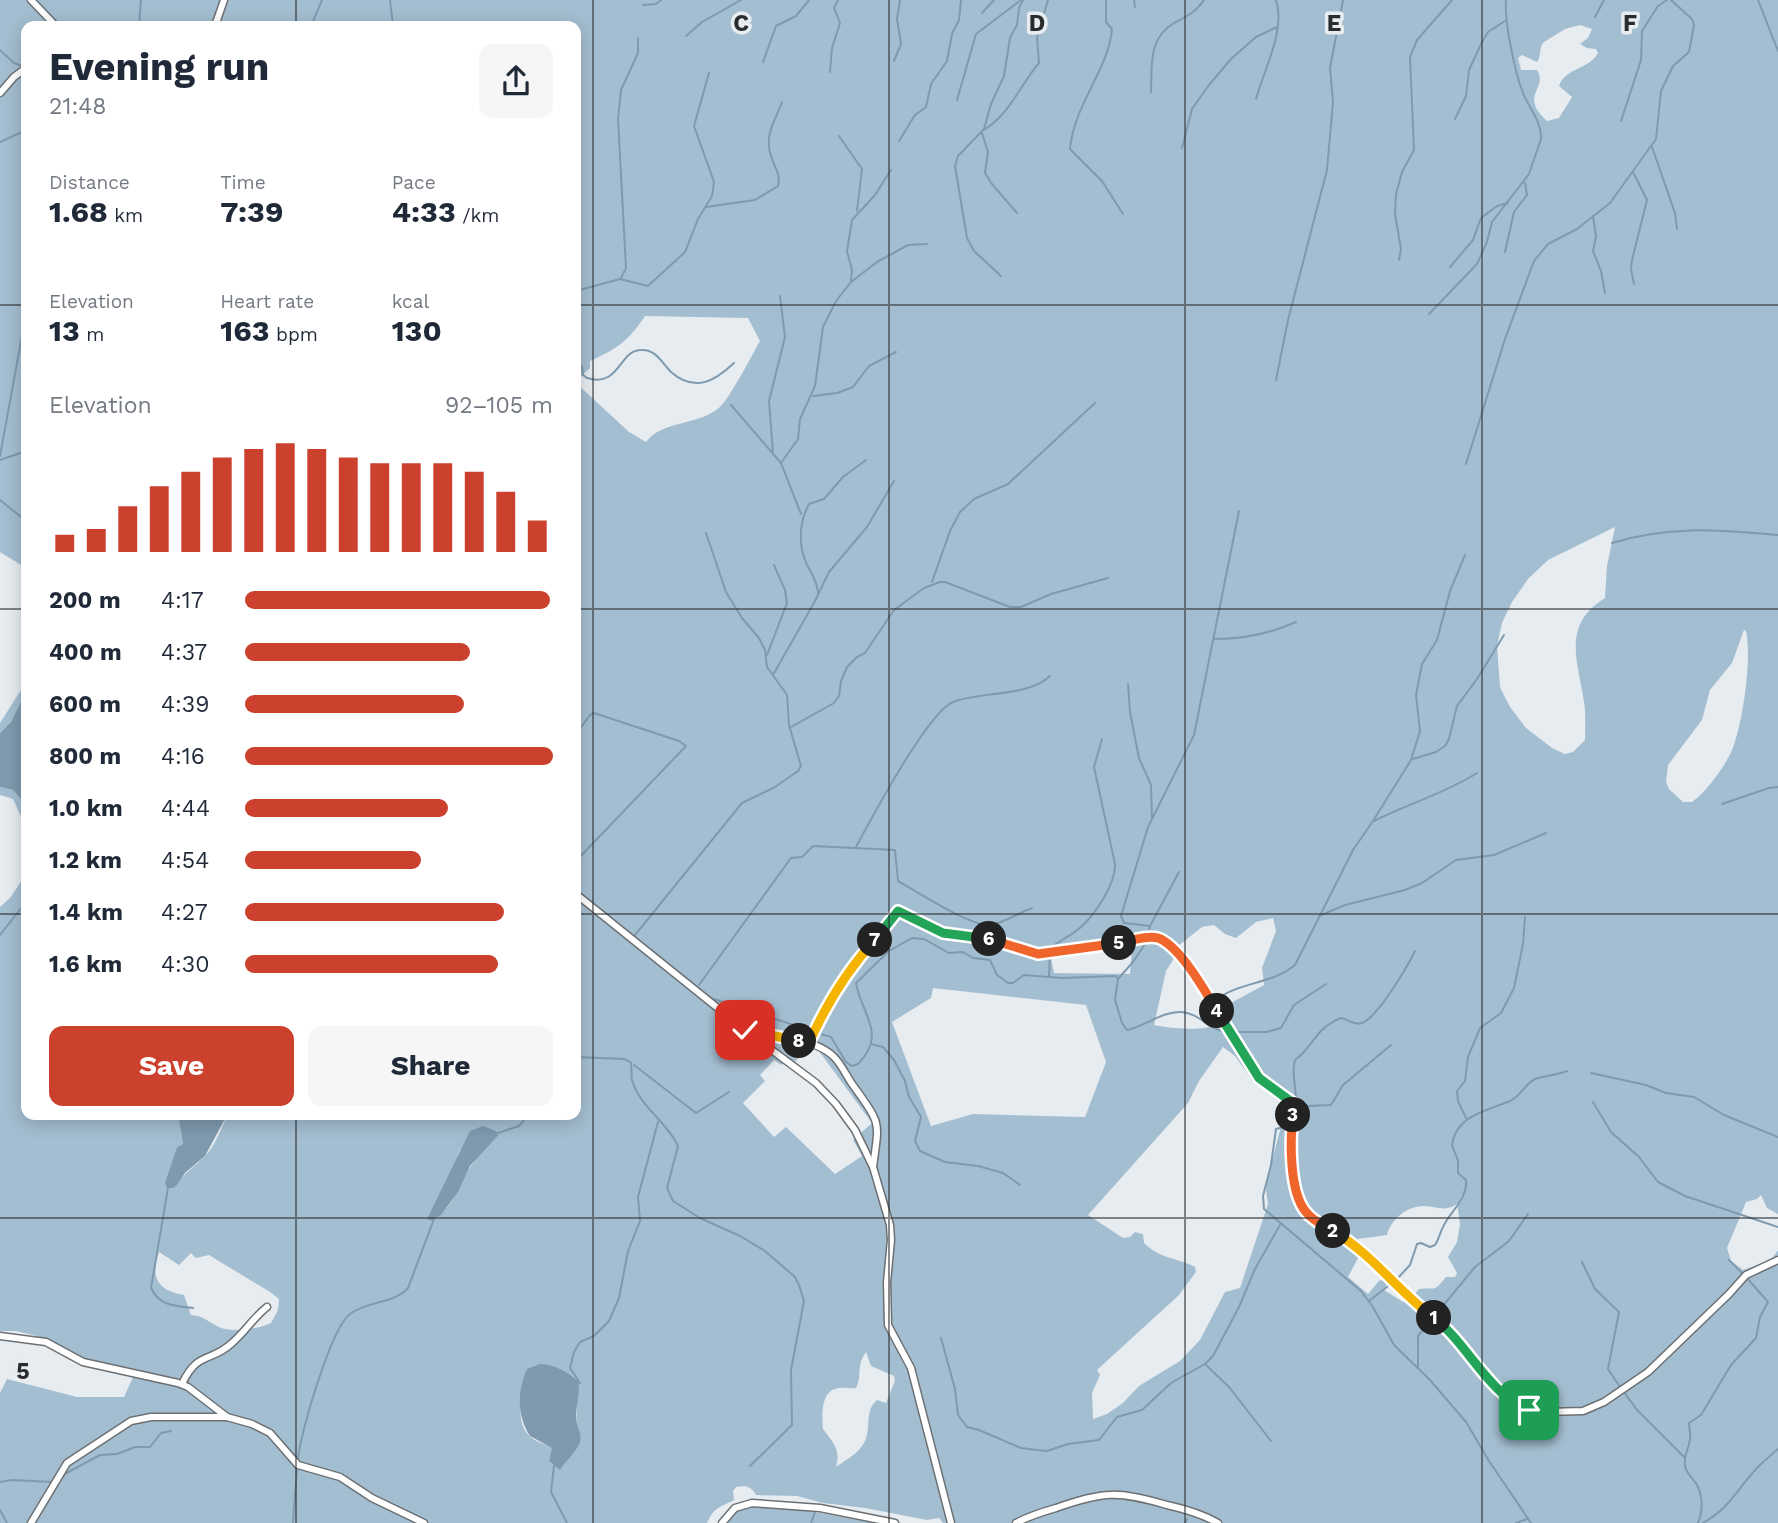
<!DOCTYPE html>
<meta charset="utf-8">
<style>
body{margin:0;font-family:"Work Sans",sans-serif;background:#f6f6f7;color:#1f2937;height:100vh;display:flex;flex-direction:column;font-size:26px;white-space:nowrap}
*{box-sizing:border-box;margin:0}
p{font-size:23px;color:#747a83}
.icon{flex:none;width:38px;height:38px;fill:none;stroke:currentColor;stroke-width:2;stroke-linecap:round;stroke-linejoin:round}
.map{position:relative;flex:1;overflow:hidden}
.details{position:absolute;left:21px;top:21px;width:560px;height:1099px;display:flex;flex-direction:column;background:#fff;border-radius:14px;box-shadow:0 4px 18px #0003}
.details>*{flex:none}
.pin{position:absolute;display:grid;place-items:center;width:60px;height:60px;color:#fff;margin:-30px;border-radius:14px;box-shadow:0 4px 10px #0006}
.km{position:absolute;width:35px;height:35px;margin:-18px;border-radius:50%;background:#222;color:#fff;font-size:19px;line-height:35px;text-align:center}
.round{display:grid;place-items:center;flex:none;width:74px;height:74px;border-radius:14px;background:#f6f6f7}
.headline{display:flex;align-items:center;justify-content:space-between;height:119px;padding:0 28px}
h1{font-size:38px;font-weight:700;line-height:52px}
.metrics{display:grid;grid-template-columns:repeat(3,1fr);gap:10px;height:119px;padding:7px 28px}
.metrics div{display:grid;align-content:center}
.metrics b{font-size:30px;font-weight:700}
.metrics small{font-size:19px;font-weight:400}
.metrics p{font-size:19px}
.chart{height:196px;padding:14px 28px}
.chart p{display:flex;justify-content:space-between}
.chart svg{width:100%;height:126px;margin-top:7px;stroke:#cc402e;stroke-width:6}
.button{display:flex;gap:14px;margin-top:auto;padding:14px 28px}
.button a{flex:1;height:80px;border-radius:14px;background:#cc402e;color:#fff;font-size:28px;font-weight:700;line-height:80px;text-align:center}
.button a+a{background:#f6f6f7;color:#1f2937}
ul{padding:0 28px;list-style:none;font-size:23px}
li{display:grid;grid-template-columns:112px 84px 1fr;align-items:center;height:52px}
li i{height:18px;border-radius:9px;background:#cc402e}
.map>svg:first-child{display:block}
</style>
<div class="map">
<svg width="1778" height="1523" viewBox="0 0 1778 1523">
<rect width="100%" height="100%" fill="#e7ecf0"/>
<g fill="#a4bed1" fill-rule="evenodd">
<path d="M0,0h1778v1214l-11,-6 -6,-13 -4,4 -11,3 -19,46 4,13 12,9 28,-10 7,-10v273h-835l-4,-5 -12,2 -62,-12 -42,-5 -26,-7 -41,-1c-5,-9 -10,-10 -20,-8l-3,4 1,9c-15,8 -19,6 -27,23h-707v-130l7,-14 70,18h47l10,-22 -20,-2 -46,-14 -31,-23 -21,-5h-16v-424l10,-9 16,-24v241h152l5,29 -6,3 -12,35 12,3c6,-11 16,-17 24,-25 13,-11 20,-30 26,-45h349v-732l53,49 17,10c16,-22 53,-16 74,-35 11,-11 31,-50 40,-66l-12,-23 -103,-2c-15,24 -30,34 -55,45v7l-14,13v-355h-550v542l-26,-16zM1580,25l12,4 -4,9 -8,6 7,4 9,1 2,4c-8,16 -33,15 -39,33l13,11 -13,21 -12,3c-29,-26 2,-33 -10,-51h-16l-3,-12 4,-3 15,7c5,-6 1,-14 7,-20l21,-13zM1615,527l-8,39 -2,32c-44,27 -27,63 -21,104 2,12 1,25 1,38l-12,12 -8,2 -13,-6 -26,-20 -16,-21 -10,-20 -3,-41 5,-23 10,-21 16,-23 20,-19zM1744,630l2,1c6,28 -3,92 -14,119 -8,18 -25,41 -40,52h-9l-14,-13 -3,-7 2,-17 34,-45 8,-30 22,-27zM1273,918l3,13 -14,37 2,17 -46,25 -2,14c-10,8 -49,4 -62,1l12,-54 10,-16 2,-9 24,-19 12,-2 11,9 11,4 20,-16zM1133,935l-3,39 -76,-1 -4,-20zM933,988l153,17 20,57 -21,55 -112,-3 -42,12 -39,-104 39,-24zM813,1043l59,80 -19,17 9,16 -27,18 -49,-47 -12,10 -31,-34 22,-22 -5,-6 14,-15 7,5 6,-4 5,4zM1223,1047l12,9 15,21 29,24 4,7v11l-15,57 -2,13 2,15 -28,84 -15,4 -25,48 -20,21 -41,25 -16,17 -16,11 -14,5 -1,-26 8,-18 -3,-5 82,-75 17,-23 -1,-5c-19,-10 -33,-7 -51,-24l-1,-9 -8,-2 -5,5 -7,1 -35,-23 100,-112 11,-22zM498,1136c-9,10 -20,20 -27,30 -15,21 -14,39 -40,55l-4,-2 26,-49 7,-20zM1457,1204l3,20 -3,18 -9,15 9,16 -2,4h-9c-13,16 -9,10 -27,12l-9,11 -7,2 -19,-12 6,-13 -11,4 -11,13 -20,-17 11,-21 -3,-11 2,-6 29,-4c3,-15 21,-30 38,-29 14,1 19,6 32,-2zM159,1252l20,13 12,-12 5,5 13,-3 61,37 9,7 -1,11 -7,13c-12,6 -37,9 -50,5 -10,-4 -18,-13 -30,-13l-7,-20c-28,-5 -33,-18 -25,-43zM866,1352l5,14 23,10 1,5 -9,22 -9,-3c-14,11 -4,32 -15,46 -6,9 -18,15 -26,21 5,-17 -3,-25 -13,-38 -1,-13 -3,-39 16,-41 6,-1 11,1 17,0 7,-14 -1,-20 10,-36zM522,1386l55,14 -1,25 5,11 -1,6 -20,27 -11,-8 4,-13c-7,-4 -15,-5 -21,-10 -17,-13 -10,-34 -10,-52z"/>
<path d="M26,682c0,17 -12,40 -26,51v-10z"/>
<polygon points="0,787 13,790 26,805 26,828 13,799 0,795"/>
<polygon points="741,1505 781,1506 875,1523 728,1523 726,1521"/>
</g>
<g fill="#7f9aae">
<polygon points="26,692 26,805 13,790 0,787 0,733 11,722"/>
<polygon points="178,1115 227,1115 205,1156 185,1173 177,1185 173,1188 167,1188 165,1182 177,1147 183,1144"/>
<polygon points="483,1126 496,1131 498,1136 470,1166 458,1192 441,1215 431,1221 427,1219 470,1131"/>
<path d="M540,1364c16,1 26,7 38,17 3,13 -3,26 -2,39 1,7 7,15 4,22 -4,11 -14,18 -20,28l-11,-9 3,-13 -22,-12c-13,-20 -13,-45 -3,-67z"/>
</g>
<g fill="none" stroke-linecap="round" stroke-linejoin="round">
<g stroke="#7f9aae" stroke-width="2">
<polyline points="390,0 393,26"/>
<path d="M1106,0v22l6,7c-3,40 -38,75 -42,120l32,32 21,33"/>
<polyline points="1134,0 1135,7"/>
<polyline points="1758,0 1778,51"/>
<polyline points="643,5 656,4 661,0"/>
<polyline points="982,13 994,0"/>
<polyline points="1595,17 1604,0"/>
<polyline points="139,26 141,0"/>
<polyline points="311,26 322,0"/>
<polyline points="365,26 366,25"/>
<polyline points="686,36 702,22 741,0"/>
<polyline points="0,50 14,63 25,67"/>
<polyline points="894,61 901,44 897,19 900,0"/>
<polyline points="763,62 776,26 796,16 809,0"/>
<polyline points="830,72 832,48 840,23 834,8 838,0"/>
<path d="M1151,92c1,-26 -3,-54 23,-69 12,-6 22,-11 30,-23"/>
<path d="M1256,99c8,-29 30,-70 20,-99"/>
<polyline points="957,100 976,34 1021,0"/>
<polyline points="1455,119 1466,96 1469,70 1482,42 1488,32 1505,21"/>
<polyline points="1621,121 1641,60 1642,31 1658,6 1667,0"/>
<path d="M984,130c26,-16 36,-45 55,-67l-2,-25 11,-38"/>
<polyline points="982,133 988,152 985,173 992,184 1017,213"/>
<polyline points="839,136 862,169 857,211"/>
<polyline points="899,141 915,115 926,107 931,84 947,61 952,34 959,20 961,0"/>
<polyline points="0,142 26,130"/>
<polyline points="1652,147 1675,213 1677,229"/>
<polyline points="1182,148 1192,109 1209,85 1231,59 1256,37 1277,27"/>
<polyline points="1633,172 1647,200 1632,260 1631,269 1634,284"/>
<path d="M706,207l49,-7 23,-14c4,-13 -8,-25 -9,-39 -2,-16 8,-31 13,-45"/>
<polyline points="1593,216 1596,237 1593,251 1601,271 1605,293"/>
<polyline points="1505,252 1514,212 1527,195 1525,183"/>
<polyline points="1399,260 1401,249 1395,214 1396,194 1402,172 1414,150 1410,57 1417,40 1452,0"/>
<polyline points="1450,267 1473,240 1481,218 1497,206 1508,203"/>
<polyline points="1001,276 974,251 967,238 955,166 958,156 984,129 991,104 1004,76 1010,38 1017,25 1019,8 1023,0"/>
<polyline points="621,278 626,268 618,119 621,90 638,53 638,38"/>
<polyline points="851,281 852,270 847,251 852,220 875,195 891,170"/>
<polyline points="576,291 620,279 648,286 685,252 698,219 712,196 714,182 694,126 709,73"/>
<path d="M1429,314l48,-50 10,-22 5,-20 37,-48 12,-35c1,-17 -12,-31 -18,-46 -8,-20 -19,-72 -17,-93"/>
<path d="M576,365l6,1 1,9 4,3c33,10 32,-28 54,-28 15,-1 21,13 30,22 24,21 44,9 63,-9"/>
<polyline points="1276,380 1288,320 1327,170 1333,102 1330,68 1343,0"/>
<polyline points="813,396 837,393 853,387 869,366 896,352"/>
<polyline points="731,405 781,463 801,514"/>
<polyline points="773,453 769,401 785,337 780,296"/>
<polyline points="0,456 26,314"/>
<polyline points="0,460 26,451"/>
<polyline points="781,463 798,439 800,419 815,386 823,327 836,301 851,282 877,262 908,245 927,244"/>
<polyline points="1466,464 1505,339 1534,261 1548,244 1577,229 1610,203 1656,139 1661,91 1673,66 1689,52 1694,25 1692,19 1671,0"/>
<polyline points="0,500 26,521"/>
<path d="M1612,543c59,-18 105,-13 166,-8"/>
<polyline points="932,582 950,531 960,512 974,499 1008,484 1095,403"/>
<path d="M818,592c-2,-15 -8,-19 -13,-32 -7,-18 -5,-40 4,-56l15,-5 19,-22 23,-17"/>
<path d="M1215,639c30,0 54,-5 81,-17"/>
<polyline points="767,655 787,603 785,590 774,565"/>
<polyline points="773,675 815,601 829,572 867,527 894,481"/>
<polyline points="1128,684 1130,712 1139,758 1151,785 1152,819"/>
<polyline points="791,727 834,703 839,696 841,681 847,667 857,657 865,653 894,610 924,588 940,582 945,582 1010,607 1021,607 1051,594 1108,578"/>
<polyline points="576,734 590,715 594,713 679,741 686,746 576,861"/>
<polyline points="1413,759 1436,752 1445,746 1449,739 1457,706 1477,679 1504,635"/>
<polyline points="1722,804 1769,788 1778,787"/>
<path d="M1374,821c35,-18 70,-27 103,-48"/>
<path d="M856,847c15,-28 72,-135 97,-145 29,-11 75,-5 97,-26"/>
<path d="M1179,872l-29,54 -3,15 -14,21 -15,17 -3,21 7,23 5,7c17,-3 35,-19 54,-18 19,1 28,19 47,20"/>
<polyline points="576,890 711,998 812,1031"/>
<polyline points="1319,916 1345,905 1405,890 1422,883 1456,860 1494,855 1546,833"/>
<polyline points="1150,926 1124,923 1121,916 1148,827 1194,735 1239,511"/>
<polyline points="0,935 26,902"/>
<polyline points="635,935 742,803 775,787 798,771 801,766 789,725 787,695 767,667 765,650 759,638 742,618 726,592 706,533"/>
<path d="M1051,948c9,-8 22,-13 31,-22 14,-13 34,-43 33,-62l-21,-97 8,-28"/>
<polyline points="1049,976 1050,954"/>
<path d="M699,985l92,-127 11,-1 11,-11 82,4 3,31c20,11 71,45 92,44 14,-2 28,-12 42,-17"/>
<path d="M1214,1001c24,-19 59,-17 81,-36l58,-115 20,-29 38,-61 9,-29 -4,-36 6,-31 15,-24 13,-49 15,-36"/>
<polyline points="1204,1020 1212,1006"/>
<polyline points="1233,1032 1267,1032 1281,1028 1294,1005 1326,984"/>
<path d="M817,1033l14,4 15,25 6,4 6,-2c30,-30 3,-50 -2,-81l33,-32 23,-13 12,1 25,14 14,-1 10,6 17,2 7,15 11,8h5l11,-8 37,3 55,-2 2,3"/>
<polyline points="871,1044 883,1047 894,1060 905,1081 909,1097 921,1117 915,1141 920,1151 945,1162 978,1166 1003,1173 1020,1185"/>
<polyline points="576,1057 624,1059 630,1062"/>
<path d="M631,1063c1,6 0,12 1,17 8,28 35,41 46,66l-11,42 6,13 27,17 40,18 25,15 30,26 4,8 5,16 -13,69 1,55 -42,41"/>
<polyline points="634,1065 696,1113 729,1092"/>
<polyline points="1591,1073 1646,1085 1666,1093 1694,1097 1724,1115 1778,1137"/>
<polyline points="1298,1102 1308,1106 1331,1105 1343,1085 1391,1045"/>
<polyline points="1593,1102 1611,1132 1639,1157 1658,1182 1685,1196 1778,1227"/>
<path d="M1295,1107c4,-15 -5,-31 0,-47 20,-15 19,-31 46,-42 7,1 14,8 21,5 16,-6 45,-56 53,-72"/>
<polyline points="1466,1118 1458,1101 1457,1091 1465,1081 1468,1057 1480,1028 1501,1013 1514,988 1523,944 1525,917"/>
<polyline points="1290,1125 1276,1129 1271,1165 1263,1196 1264,1209 1361,1291 1373,1307 1394,1345 1430,1380 1466,1422 1489,1461 1531,1523"/>
<polyline points="495,1134 519,1126 528,1115"/>
<path d="M168,1188l-17,100c8,18 25,18 42,20"/>
<polyline points="1729,1260 1743,1274"/>
<polyline points="1582,1262 1595,1289 1619,1312 1608,1369 1620,1387"/>
<path d="M1397,1279l13,-14 7,-21 4,-1 9,4 5,-2c4,-6 5,-13 9,-20 7,-14 24,-27 22,-45l-8,-7v-12l-6,-16c4,-30 35,-34 58,-44 10,-4 15,-17 25,-22 9,-3 22,-4 32,-8"/>
<polyline points="1369,1301 1392,1283"/>
<polyline points="941,1338 955,1389 958,1415 967,1427 979,1430 1021,1448 1037,1450 1047,1451 1068,1444 1099,1440 1117,1417 1142,1410 1171,1383 1205,1364 1213,1356 1239,1307 1255,1269 1280,1225"/>
<polyline points="1206,1365 1229,1387 1271,1441"/>
<polyline points="1418,1367 1418,1336 1475,1267 1509,1241 1528,1214"/>
<polyline points="577,1385 580,1383 570,1368 574,1352 580,1342 594,1336 609,1321 619,1298 628,1251 640,1221 638,1197 658,1122"/>
<polyline points="1624,1392 1637,1410 1684,1457"/>
<path d="M298,1459c2,-25 33,-131 52,-145 16,-13 44,-10 58,-26l26,-69"/>
<polyline points="554,1466 551,1492 567,1523"/>
<polyline points="63,1475 100,1455 117,1454 135,1447 150,1447 161,1433 171,1431"/>
<polyline points="0,1482 12,1480 53,1482"/>
<polyline points="0,1510 7,1523"/>
<polyline points="293,1523 297,1468"/>
<polyline points="811,1523 816,1509"/>
<polyline points="1185,1523 1187,1519"/>
<polyline points="1516,1523 1527,1519"/>
<path d="M1698,1523c5,-12 5,-27 -1,-38 -4,-7 -10,-10 -12,-19 -2,-11 4,-17 5,-27 1,-5 -1,-11 -1,-16l12,-8 30,-50 25,-27 4,-21 8,-15 -21,-24"/>
<path d="M1703,1523c28,-16 34,-34 54,-55 7,-7 14,-13 21,-19"/>
</g>
<g stroke="#6c7073" stroke-width="9">
<g id="minor">
<polyline points="31,0 56,26"/>
<polyline points="215,26 224,0"/>
<polyline points="0,93 14,77 26,68"/>
<polyline points="576,894 745,1030 816,1083 836,1104 855,1130 873,1167 890,1225 891,1240 887,1282 888,1325 911,1368 951,1523"/>
<path d="M747,1030c24,4 70,9 87,27 9,9 13,21 21,31 27,38 24,33 18,79"/>
<polyline points="809,1043 821,1014 840,983 898,911 937,932 996,940 1031,953 1144,938 1158,938 1174,951 1195,976 1259,1078 1293,1103 1291,1142 1295,1184 1301,1205 1306,1213 1348,1239 1368,1256 1411,1299 1451,1333 1501,1392 1519,1406 1529,1410 1546,1412 1583,1411 1604,1402 1648,1372 1729,1294 1746,1275 1778,1260"/>
<polyline points="0,1336 46,1342 83,1362 178,1383 188,1387 227,1417"/>
<path d="M182,1384c16,-34 29,-21 50,-41 13,-11 21,-25 35,-36"/>
<polyline points="31,1523 67,1463 131,1421 151,1417 227,1417 252,1424 270,1433 298,1465 340,1477 372,1498 424,1523"/>
<polyline points="722,1523 735,1508 752,1503 820,1508 895,1523"/>
<path d="M1016,1523c13,-7 26,-11 40,-15 49,-17 61,-17 111,-3 18,4 35,9 51,18"/>
</g>
</g>
<use href="#minor" stroke="#fff" stroke-width="6"/>
</g>
<g fill="none" stroke-linecap="round" stroke-linejoin="round">
<g stroke="#fff" stroke-width="14">
<path id="split-1" d="M1434,1318c35,27 53,75 95,92"/>
</g>
<g stroke="#fff" stroke-width="14">
<path id="split-2" d="M1333,1231c39,23 65,60 101,87"/>
</g>
<g stroke="#fff" stroke-width="14">
<path id="split-3" d="M1293,1115c-3,25 -4,77 13,97 7,9 18,14 27,19"/>
</g>
<g stroke="#fff" stroke-width="14">
<polyline id="split-4" points="1217,1011 1259,1078 1293,1103 1293,1115"/>
</g>
<g stroke="#fff" stroke-width="14">
<path id="split-5" d="M1119,943c12,-2 28,-8 39,-5 22,8 47,53 59,73"/>
</g>
<g stroke="#fff" stroke-width="14">
<polyline id="split-6" points="989,939 1038,954 1119,943"/>
</g>
<g stroke="#fff" stroke-width="14">
<polyline id="split-7" points="875,940 898,911 943,933 989,939"/>
</g>
<g stroke="#fff" stroke-width="14">
<path id="split-8" d="M799,1041l10,2c17,-38 38,-73 66,-103"/>
</g>
<g stroke="#fff" stroke-width="14">
<polyline id="split-9" points="745,1030 799,1041"/>
</g>
<use href="#split-1" stroke="#22a559" stroke-width="9"/>
<use href="#split-2" stroke="#f5b400" stroke-width="9"/>
<use href="#split-3" stroke="#f0652b" stroke-width="9"/>
<use href="#split-4" stroke="#22a559" stroke-width="9"/>
<use href="#split-5" stroke="#f0652b" stroke-width="9"/>
<use href="#split-6" stroke="#f0652b" stroke-width="9"/>
<use href="#split-7" stroke="#22a559" stroke-width="9"/>
<use href="#split-8" stroke="#f5b400" stroke-width="9"/>
<use href="#split-9" stroke="#f5b400" stroke-width="9"/>
</g>
<path fill="none" stroke="#292b2d" stroke-width="2" stroke-opacity="0.55" d="M296,0v26M593,0v1523M889,0v1523M1185,0v1523M1482,0v1523M0,305h26M576,305h1202M0,609h26M576,609h1202M0,914h26M576,914h1202M296,1115v408M0,1218h1778"/>
<g font-size="23" text-anchor="middle" font-weight="bold" fill="#292b2d" stroke="#e7ecf0" stroke-width="7" stroke-linejoin="round" paint-order="stroke">
<text x="741" y="31">C</text>
<text x="1037" y="31">D</text>
<text x="1334" y="31">E</text>
<text x="1630" y="31">F</text>
<text x="23" y="1379">5</text>
</g>
</svg>
<div class="pin" style="left:1529px;top:1410px;background:#1e9e55"><svg class="icon" aria-label="arrive" viewBox="0 0 24 24"><path d="M6 21V4h12l-3 4 3 4H6"/></svg></div>
<div class="pin" style="left:745px;top:1030px;background:#d93025"><svg class="icon" aria-label="check" viewBox="0 0 24 24"><path d="M5 12l5 5 9-10"/></svg></div>
<b class="km" style="left:1434px;top:1318px">1</b>
<b class="km" style="left:1333px;top:1231px">2</b>
<b class="km" style="left:1293px;top:1115px">3</b>
<b class="km" style="left:1217px;top:1011px">4</b>
<b class="km" style="left:1119px;top:943px">5</b>
<b class="km" style="left:989px;top:939px">6</b>
<b class="km" style="left:875px;top:940px">7</b>
<b class="km" style="left:799px;top:1041px">8</b>
<section class="details">
<div class="headline"><div><h1>Evening run</h1><p>21:48</p></div><a class="round"><svg class="icon" aria-label="share" viewBox="0 0 24 24"><path d="M12 15V3M7 8l5-5 5 5M5 13v7h14v-7"/></svg></a></div>
<div class="metrics">
<div><p>Distance</p><b>1.68<small> km</small></b></div>
<div><p>Time</p><b>7:39</b></div>
<div><p>Pace</p><b>4:33<small> /km</small></b></div>
</div>
<div class="metrics">
<div><p>Elevation</p><b>13<small> m</small></b></div>
<div><p>Heart rate</p><b>163<small> bpm</small></b></div>
<div><p>kcal</p><b>130</b></div>
</div>
<div class="chart"><p><span>Elevation</span>92–105 m</p>
<svg viewBox="0 0 160 44" preserveAspectRatio="none"><path d="M5 44V38M15 44V36M25 44V28M35 44V21M45 44V16M55 44V11M65 44V8M75 44V6M85 44V8M95 44V11M105 44V13M115 44V13M125 44V13M135 44V16M145 44V23M155 44V33"/></svg>
</div>
<ul>
<li><b>200 m</b>4:17<i style="width:99%"></i></li>
<li><b>400 m</b>4:37<i style="width:73%"></i></li>
<li><b>600 m</b>4:39<i style="width:71%"></i></li>
<li><b>800 m</b>4:16<i style="width:100%"></i></li>
<li><b>1.0 km</b>4:44<i style="width:66%"></i></li>
<li><b>1.2 km</b>4:54<i style="width:57%"></i></li>
<li><b>1.4 km</b>4:27<i style="width:84%"></i></li>
<li><b>1.6 km</b>4:30<i style="width:82%"></i></li>
</ul>
<div class="button"><a>Save</a><a>Share</a></div>
</section>
</div>
